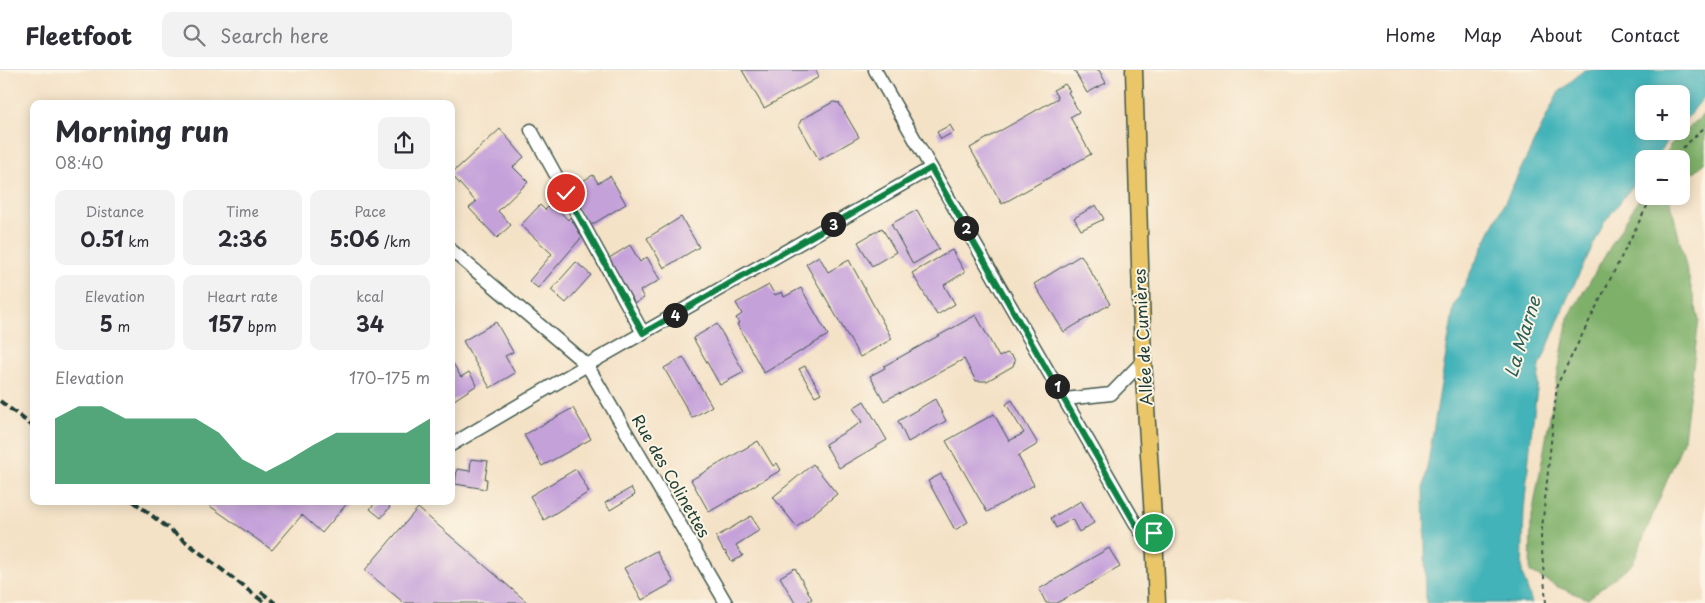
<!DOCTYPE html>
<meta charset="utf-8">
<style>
body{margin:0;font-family:"Playpen Sans",sans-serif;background:#f2f2f3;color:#2b2b33;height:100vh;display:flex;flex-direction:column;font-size:19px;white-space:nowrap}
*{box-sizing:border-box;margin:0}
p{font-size:16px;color:#7c7c81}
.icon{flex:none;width:28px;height:28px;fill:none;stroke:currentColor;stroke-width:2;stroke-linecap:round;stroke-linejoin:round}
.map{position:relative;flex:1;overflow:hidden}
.sheet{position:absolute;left:30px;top:30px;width:425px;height:405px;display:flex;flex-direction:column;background:#fff;border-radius:10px;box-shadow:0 2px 12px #0003}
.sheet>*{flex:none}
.fabs{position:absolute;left:1635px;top:15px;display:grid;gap:10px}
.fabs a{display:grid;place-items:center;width:55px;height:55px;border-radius:10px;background:#fff;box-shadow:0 2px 12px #0003;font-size:25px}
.pin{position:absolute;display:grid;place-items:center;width:42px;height:42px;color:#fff;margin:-21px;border:2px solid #fff;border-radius:50%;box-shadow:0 1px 5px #0007}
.km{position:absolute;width:25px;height:25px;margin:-12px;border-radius:50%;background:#222;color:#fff;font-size:14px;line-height:25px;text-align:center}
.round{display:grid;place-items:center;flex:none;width:52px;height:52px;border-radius:10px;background:#f2f2f3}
.summary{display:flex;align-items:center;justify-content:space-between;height:85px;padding:0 25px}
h1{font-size:28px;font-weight:700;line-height:38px}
.stats{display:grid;grid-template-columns:repeat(3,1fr);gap:8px;height:85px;padding:5px 25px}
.stats div{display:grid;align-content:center;border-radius:10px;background:#f2f2f3;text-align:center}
.stats b{font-size:21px;font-weight:700}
.stats small{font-size:14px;font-weight:400}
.stats p{font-size:14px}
.chart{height:140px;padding:10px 25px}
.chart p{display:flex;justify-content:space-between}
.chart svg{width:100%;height:90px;margin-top:5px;fill:#0b8043;opacity:.7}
header{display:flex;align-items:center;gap:30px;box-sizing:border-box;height:70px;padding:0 25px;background:#fff;border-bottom:1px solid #e1e1e2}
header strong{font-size:24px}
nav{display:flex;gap:28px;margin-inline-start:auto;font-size:18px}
.search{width:350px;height:45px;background:#f2f2f3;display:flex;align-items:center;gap:12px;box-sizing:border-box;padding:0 18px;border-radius:10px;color:#7c7c81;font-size:19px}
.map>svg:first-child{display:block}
</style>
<header>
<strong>Fleetfoot</strong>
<div class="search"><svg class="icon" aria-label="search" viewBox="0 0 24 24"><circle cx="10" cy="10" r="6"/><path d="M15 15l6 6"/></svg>Search here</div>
<nav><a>Home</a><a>Map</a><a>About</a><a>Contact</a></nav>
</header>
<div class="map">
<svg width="1705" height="533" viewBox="0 0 1705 533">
<rect width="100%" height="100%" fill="#fcf5e5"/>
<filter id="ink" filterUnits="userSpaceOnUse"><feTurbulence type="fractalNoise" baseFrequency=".02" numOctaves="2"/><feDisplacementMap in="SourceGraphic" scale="10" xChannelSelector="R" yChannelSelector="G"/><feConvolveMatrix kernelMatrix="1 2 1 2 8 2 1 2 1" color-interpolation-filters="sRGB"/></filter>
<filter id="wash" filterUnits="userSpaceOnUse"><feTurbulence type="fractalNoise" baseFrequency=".0096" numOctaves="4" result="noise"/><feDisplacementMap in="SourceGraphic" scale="20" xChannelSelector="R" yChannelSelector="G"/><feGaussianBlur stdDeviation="1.12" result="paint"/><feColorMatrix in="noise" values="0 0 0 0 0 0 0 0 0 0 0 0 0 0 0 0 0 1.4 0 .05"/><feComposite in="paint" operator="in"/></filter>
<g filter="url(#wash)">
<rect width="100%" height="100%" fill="#f4e2c7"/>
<g fill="#7fb06b" stroke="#4f7650">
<polygon points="1705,43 1705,93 1681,113 1681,89 1662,89 1671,74"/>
<polygon points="1644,120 1644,126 1669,126 1699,250 1684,369 1633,493 1588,529 1558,517 1530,502 1531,451 1568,248"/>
</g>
<polygon fill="#43b3b9" stroke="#317876" points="1584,0 1705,0 1705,26 1681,55 1681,24 1644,24 1644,61 1676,61 1653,89 1644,89 1644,101 1604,153 1567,229 1540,296 1531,366 1524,441 1522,503 1532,533 1426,533 1424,416 1454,236 1558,23"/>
<g id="blocks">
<g fill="#c5a1da">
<polygon points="742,0 816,0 819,7 764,38"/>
<polygon points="1074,0 1099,0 1106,13 1087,23"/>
<polygon points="1065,14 1070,21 1068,22 1079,42 1070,47 1091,84 1002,134 970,78 1058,28 1053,20"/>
<polygon points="833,32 839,33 859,67 819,90 799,55 801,50"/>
<polygon points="950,55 954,62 941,69 937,62"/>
<polygon points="500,59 524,87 513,97 528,112 498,141 511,155 497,168 469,138 476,132 451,104"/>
<polygon points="593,105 598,113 610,106 626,134 588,157 571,128 581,123 576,115"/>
<polygon points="552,133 568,150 570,147 582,167 538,218 529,211 552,184 521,155 540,135 545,140"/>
<polygon points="1096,135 1104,149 1081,160 1074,148"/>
<polygon points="917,140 939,179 913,194 891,154"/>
<polygon points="681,147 699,177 664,198 647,168"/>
<polygon points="882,158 896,182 872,196 858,172"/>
<polygon points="630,175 640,192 647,187 660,210 640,221 644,228 632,235 606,190"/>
<polygon points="952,180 965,202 944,215 955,234 937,245 912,203"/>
<polygon points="1081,185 1110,234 1064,262 1034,214"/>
<polygon points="819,186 828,202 849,190 892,269 860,287 806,194"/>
<polygon points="576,192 591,205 566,233 551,220"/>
<polygon points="769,215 775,225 782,222 784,227 801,218 828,265 764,303 737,254 739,253 736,248 742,244 736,233"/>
<polygon points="976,245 999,287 1007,283 1013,287 1015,291 1013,296 987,311 976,311 964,289 900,324 899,323 884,331 870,306 885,298 884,296"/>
<polygon points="496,252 513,282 505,286 515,303 490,318 463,271"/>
<polygon points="717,254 744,302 720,315 693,268"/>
<polygon points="683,287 712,336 692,348 664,298"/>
<polygon points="451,290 461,307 469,302 477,315 451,332"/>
<polygon points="805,296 821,323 815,326 799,299"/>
<polygon points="935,329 946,351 908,372 898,351"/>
<polygon points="1012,330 1038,374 1018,386 1034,415 987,442 946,371 994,344 1009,371 1024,363 1006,334"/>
<polygon points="864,331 887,370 839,398 825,374 862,352 853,338"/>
<polygon points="573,338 591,369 542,396 524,365"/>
<polygon points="758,371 773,396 777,393 781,400 709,442 691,410"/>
<polygon points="471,389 488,391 485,409 487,409 486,419 455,414 457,399 470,401"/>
<polygon points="813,394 837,424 797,457 773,427"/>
<polygon points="576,399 589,422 544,450 530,426"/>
<polygon points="941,404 968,452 955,460 928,411"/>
<polygon points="631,418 635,425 610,440 605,433"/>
<polygon points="203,431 349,431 322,463 302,445 272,480"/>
<polygon points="377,431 384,431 390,437 381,448 370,439"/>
<polygon points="1081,431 1094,453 1079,462 1072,449 1056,458 1051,448"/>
<polygon points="418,438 528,533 404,533 365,500"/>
<polygon points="751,446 760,460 736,475 743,486 732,492 725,481 724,482 716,467"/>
<polygon points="1109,478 1120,497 1057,533 1046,533 1039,519"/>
<polygon points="656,481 674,512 642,530 624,498"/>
<polygon points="795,498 812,529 805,533 795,533 780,507"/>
</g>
</g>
</g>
<g filter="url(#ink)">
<use href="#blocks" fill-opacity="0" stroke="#3f564a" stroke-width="1"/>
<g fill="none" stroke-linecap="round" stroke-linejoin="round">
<g stroke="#3f564a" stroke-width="15">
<g id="minor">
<polyline points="875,0 1140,461 1154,463"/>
<polyline points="531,60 643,263"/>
<polyline points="451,180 587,295 726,533"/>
<polyline points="1065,329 1111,324 1143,291"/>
<polyline points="451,375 587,295 931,98"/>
</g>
</g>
<g stroke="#3f564a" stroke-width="19">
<polyline id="major" points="1134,0 1143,291 1154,463 1157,533"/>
</g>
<g stroke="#3f564a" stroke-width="2" stroke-dasharray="4 4" stroke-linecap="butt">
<polyline points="1671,89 1705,57"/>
<polyline points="1546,533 1541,468 1557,315 1652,126"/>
</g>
<use href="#minor" stroke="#fff" stroke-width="12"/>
<use href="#major" stroke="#ebc669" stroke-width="16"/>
<g stroke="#1f3d34" stroke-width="4" stroke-dasharray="8 4" stroke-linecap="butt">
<polyline points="0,331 34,357"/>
<polyline points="133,431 265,533"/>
<polyline points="261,522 275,533"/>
</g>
</g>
</g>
<g fill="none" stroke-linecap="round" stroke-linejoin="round" filter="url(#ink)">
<g stroke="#fff" stroke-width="10">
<polyline id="route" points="566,123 643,263 931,98 1140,462 1154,463"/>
</g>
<use href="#route" stroke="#0b8043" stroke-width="6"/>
</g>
<g text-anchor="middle" stroke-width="4" stroke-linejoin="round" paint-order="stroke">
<g font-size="16" fill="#1f3d34" stroke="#fcf5e5">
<text transform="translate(1143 267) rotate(-93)" y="6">Allée de Cumières</text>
<text transform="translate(671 406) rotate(60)" y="6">Rue des Colinettes</text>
</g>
<g font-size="18" font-style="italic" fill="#2a605c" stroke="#fcf5e5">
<text transform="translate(1523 267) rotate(-73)" y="6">La Marne</text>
</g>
</g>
</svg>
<div class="fabs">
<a>+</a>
<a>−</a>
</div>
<div class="pin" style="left:1154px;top:463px;background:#1e9e55"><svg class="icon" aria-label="arrive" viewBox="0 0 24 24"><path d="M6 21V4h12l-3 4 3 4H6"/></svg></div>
<div class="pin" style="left:566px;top:123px;background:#d93025"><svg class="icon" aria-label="check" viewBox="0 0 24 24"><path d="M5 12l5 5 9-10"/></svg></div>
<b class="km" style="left:1057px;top:316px">1</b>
<b class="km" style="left:966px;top:158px">2</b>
<b class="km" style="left:833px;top:154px">3</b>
<b class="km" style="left:675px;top:245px">4</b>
<section class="sheet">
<div class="summary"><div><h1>Morning run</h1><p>08:40</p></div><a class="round"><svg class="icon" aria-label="share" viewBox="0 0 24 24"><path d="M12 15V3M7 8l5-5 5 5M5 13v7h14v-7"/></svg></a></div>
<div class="stats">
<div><p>Distance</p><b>0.51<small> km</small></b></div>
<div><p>Time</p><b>2:36</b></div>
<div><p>Pace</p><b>5:06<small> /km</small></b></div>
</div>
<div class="stats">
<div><p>Elevation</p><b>5<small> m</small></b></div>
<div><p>Heart rate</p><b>157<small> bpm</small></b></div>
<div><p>kcal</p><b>34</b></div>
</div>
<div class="chart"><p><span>Elevation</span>170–175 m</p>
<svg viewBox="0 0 160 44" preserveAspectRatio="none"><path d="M0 44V12L10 6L20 6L30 12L40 12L50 12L60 12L70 19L80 32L90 38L100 32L110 25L120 19L130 19L140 19L150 19L160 12V44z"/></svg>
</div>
</section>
</div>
